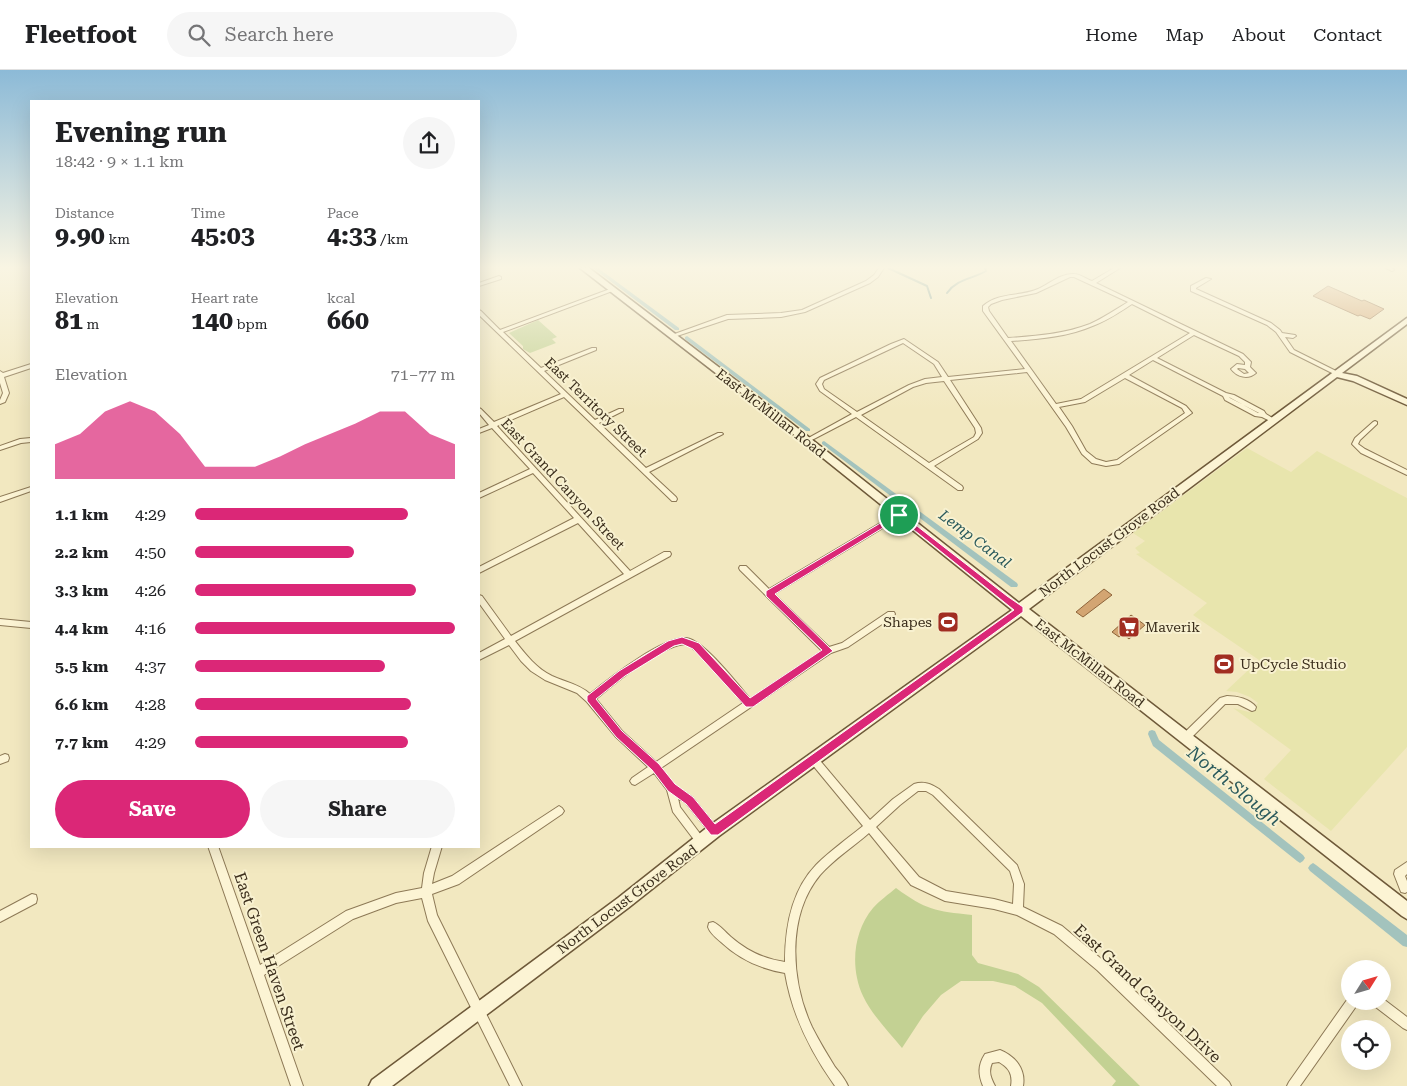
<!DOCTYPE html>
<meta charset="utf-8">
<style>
body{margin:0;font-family:"Roboto Serif",serif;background:#f6f6f6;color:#202124;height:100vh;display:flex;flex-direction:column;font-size:19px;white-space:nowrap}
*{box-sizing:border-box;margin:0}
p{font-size:16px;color:#757577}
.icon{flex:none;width:28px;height:28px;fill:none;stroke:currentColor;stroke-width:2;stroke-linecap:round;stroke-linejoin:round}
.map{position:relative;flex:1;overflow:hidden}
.sheet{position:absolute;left:30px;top:30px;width:450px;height:748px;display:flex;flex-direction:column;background:#fff;border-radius:0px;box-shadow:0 5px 20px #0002}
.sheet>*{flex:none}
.needle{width:32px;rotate:53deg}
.tools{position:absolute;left:1341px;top:890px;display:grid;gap:10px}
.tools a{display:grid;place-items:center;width:50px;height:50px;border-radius:50%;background:#fff;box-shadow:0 5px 20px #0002;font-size:25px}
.pin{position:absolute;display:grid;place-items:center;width:42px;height:42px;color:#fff;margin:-21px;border:2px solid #fff;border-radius:50%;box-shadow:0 1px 5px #0007}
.round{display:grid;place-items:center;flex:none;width:52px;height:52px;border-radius:26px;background:#f6f6f6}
.headline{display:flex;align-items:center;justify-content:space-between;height:85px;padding:0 25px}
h1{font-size:28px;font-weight:700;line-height:38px}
.figures{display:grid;grid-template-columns:repeat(3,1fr);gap:8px;height:85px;padding:5px 25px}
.figures div{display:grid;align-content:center}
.figures b{font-size:25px;font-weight:700}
.figures small{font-size:14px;font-weight:400}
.figures p{font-size:14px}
.chart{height:140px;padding:10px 25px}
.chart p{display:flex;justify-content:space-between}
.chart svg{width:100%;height:90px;margin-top:5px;fill:#db2777;opacity:.7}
.primary-button{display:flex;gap:10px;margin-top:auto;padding:10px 25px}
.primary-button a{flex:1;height:58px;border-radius:30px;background:#db2777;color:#fff;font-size:20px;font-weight:700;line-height:58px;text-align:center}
.primary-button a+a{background:#f6f6f6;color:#202124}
ul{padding:0 25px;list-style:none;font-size:16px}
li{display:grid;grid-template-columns:80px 60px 1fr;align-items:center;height:38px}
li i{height:12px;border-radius:6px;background:#db2777}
header{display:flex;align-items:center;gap:30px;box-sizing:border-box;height:70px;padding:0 25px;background:#fff;border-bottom:1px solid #e0e0e0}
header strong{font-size:24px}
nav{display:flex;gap:28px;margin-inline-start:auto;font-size:18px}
.search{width:350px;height:45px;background:#f6f6f6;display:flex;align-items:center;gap:12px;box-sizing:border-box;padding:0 18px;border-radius:28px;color:#757577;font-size:19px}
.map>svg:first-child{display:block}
</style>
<header>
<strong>Fleetfoot</strong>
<div class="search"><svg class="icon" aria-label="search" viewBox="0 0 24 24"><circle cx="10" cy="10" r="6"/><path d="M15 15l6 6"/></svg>Search here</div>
<nav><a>Home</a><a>Map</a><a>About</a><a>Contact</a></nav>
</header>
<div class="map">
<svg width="1407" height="1016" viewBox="0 0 1407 1016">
<rect width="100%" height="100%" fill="#f2e8c0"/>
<polygon fill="#e8e5ad" points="1247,378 1291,402 1317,381 1407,428 1407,677 1331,761 1264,709 1291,680 1233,638 1249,642 1258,633 1250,627 1237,622 1226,621 1259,590 1193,545 1207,533 1136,484 1140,483 1135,478 1145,471 1133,463"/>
<g fill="#c3d193">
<polygon points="538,250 557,267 552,269 556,273 530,283 523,279 523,276 509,263"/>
<path d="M896,818c30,22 39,23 76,27v40l6,8 40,11 21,13 101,99h-28l4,-5 -74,-78 -27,-17 -22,-5h-32l-20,14 -18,21 -21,32c-13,-16 -30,-33 -39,-52 -13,-28 -10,-64 10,-88 6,-7 16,-14 23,-20z"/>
</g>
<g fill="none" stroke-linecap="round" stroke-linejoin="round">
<g stroke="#69928c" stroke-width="2">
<polyline points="888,198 927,216 931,228"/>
<path d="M947,223c10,-14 25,-14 39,-22l-1,-3"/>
</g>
<g fill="#a3c3bd" fill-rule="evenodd">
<polygon points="593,198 598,198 679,258 679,260 675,260"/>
<polygon points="687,266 810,359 810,361 806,361 685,269 685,267"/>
<polygon points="824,371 1017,513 1018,515 1017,517 1011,517 822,374 822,372"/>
<polygon points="1152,660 1155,661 1159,670 1303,785 1305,788 1303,791 1300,793 1297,791 1153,676 1148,664 1149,661"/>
<polygon points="1313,793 1316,795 1407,865 1407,877 1403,876 1310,801 1308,798 1310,795"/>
</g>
</g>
<g fill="#d3a572" stroke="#8e643a">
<polygon points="1328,216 1362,231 1364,230 1384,239 1370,249 1360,245 1358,246 1313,226"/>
<polygon points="1104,519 1112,525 1083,547 1076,542"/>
<polygon points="1131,545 1145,555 1129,569 1123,564 1119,567 1112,562"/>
</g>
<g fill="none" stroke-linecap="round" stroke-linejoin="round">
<g stroke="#8d7956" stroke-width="2">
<g id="street">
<polygon points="879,198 884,198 878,207 870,213 805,242 781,247 728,249 674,267 670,267 669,266 727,245 781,243 802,240 866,211 874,205"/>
<path d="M1114,198h6l-24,15 147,71 8,8 -1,5 6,6c-8,7 -19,4 -25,-4l6,-5 8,1v-3l-6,-6 -45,-21 -37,23 69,35 8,2 30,16 2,3 8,5v2h-4l-8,-4 -7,-1 -30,-16 -2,-4 -70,-36 -24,15 57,31 6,7 -73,51 -13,2 -14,-3 -10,-9 -16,-27 -39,-55 -77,8 31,48 1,5 -4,6 -44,27 28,20 1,2 -1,2h-4l-102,-73 -48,25 -2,1 -3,-2 49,-27 -32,-23 -4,-7 4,-6 71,-34 13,-5 34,23 10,15 77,-8 -42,-58v-5c16,-14 37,-9 55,-17 11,-5 23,-16 36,-15 6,0 12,5 18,7zM1070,207h4l54,25c-13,8 -25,16 -38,22 -26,10 -54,12 -82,14l-19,-27 -1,-4 3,-3 11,-4 34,-7zM1132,234l58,29 -109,66 -25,5 -45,-63c28,-2 57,-4 84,-16 13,-5 25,-13 37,-21zM903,273l31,21 8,13 -17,2 -16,6 -52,27 -33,-23 -2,-5 2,-4zM1238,298l7,1 4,4 -5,1 -7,-5zM1125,308l57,30 3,5 -68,47 -11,2 -10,-3 -10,-8 -14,-25 -13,-19 26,-5zM944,311l31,47 1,5 -2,4 -45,26 -68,-48 52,-28 13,-4zM1229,327l1,1 29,15h-1z"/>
<polygon points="1386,198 1392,198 1394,200 1392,201"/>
<polygon points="499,206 501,207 501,209 479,216 479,213"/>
<polygon points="1206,208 1211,209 1196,218 1196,219 1271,253 1280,260 1282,263 1295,265 1296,266 1293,268 1285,267 1294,280 1338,302 1338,304 1334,304 1290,282 1276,262 1267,255 1191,221 1191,216"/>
<path d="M610,219l5,1 -112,42 38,36 51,-20h4v2l-52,21 51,49 24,-11h4v2l-24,12 47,45 72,-35h4l1,1 -74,38 27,25 1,2 -1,2h-4l-108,-104 -67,29 133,145 34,-19h6l1,2 -1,2 -155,85c11,14 21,27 37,35 13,6 27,8 38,18 17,-14 79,-63 100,-55 18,7 47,44 60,60l72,-48 -82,-81 -1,-2 1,-2h6l23,23 128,-76h2l3,2 -1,2 -127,77 55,53 13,-4 46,-31h6l1,2 -1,2 -46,31 -17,6 -170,115 13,17 18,12 25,31 2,3 -2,3 -3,2 -3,-2 -25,-31 -8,-5 2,9 24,32 2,3 -2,3 -3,2 -3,-2 -25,-33 -6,-22 -13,-17 -19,12 -3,-1 -2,-3 2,-3 16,-11 -32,-30 -29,-35 -10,-9 -32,-13 -14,-9 -10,-10 -12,-16 -30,15v-7l26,-14 -26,-36v-8l3,1 29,40 113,-62 -46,-51 -99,50v-6l95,-49 -41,-45 -54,25v-5l51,-24 -38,-41 -13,5v-4l10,-4 -10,-12v-5l2,1 13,13 67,-28 -82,-79v-5l2,1 19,19zM686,574c21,11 42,41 57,59l-87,59 -34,-31 -26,-32c20,-17 64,-53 90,-55z"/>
<polygon points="31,294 31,298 4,307 9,323 5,332 0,334 0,330 3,323 0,313 0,301 3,303"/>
<polygon points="1375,351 1377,352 1377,354 1360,370 1358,374 1365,379 1407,400 1407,405 1361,383 1352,374 1355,368 1373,352"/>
<polygon points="31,368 31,372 21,373 0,380 0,376 20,369"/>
<polygon points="31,417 31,421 0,432 0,427"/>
<polygon points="0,549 31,552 31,558 0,555"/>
<path d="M1227,626c10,0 23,3 29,11l-1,3 -3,1 -14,-7h-13l-36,36 -3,1 -3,-1 -1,-3 1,-3 37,-36z"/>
<polygon points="5,684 8,685 9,688 8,691 0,694 0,686"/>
<path d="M814,686l3,1 53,63 23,-21 21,-15c10,-3 17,0 25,5l78,76 7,19 -1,23 39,19 43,36 124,120 2,4h-14l-120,-116 -43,-36 -37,-19 -23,-6 -49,-8 -34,-16 -42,-52c-16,14 -35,26 -49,42 -34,41 -29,107 -8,152 7,14 15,27 23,40 5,6 10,12 13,19h-13c-25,-35 -43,-71 -50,-113 -24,-4 -46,-14 -64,-31 -5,-4 -11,-9 -13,-15l1,-4 4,-1c7,3 12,10 18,15 16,14 33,22 54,25 0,-34 6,-71 31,-97 14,-14 31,-26 47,-39l-52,-63 -1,-3 1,-3zM918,721h8l7,4 77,76 4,13 -1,20 -19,-5 -48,-8 -27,-14 -43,-50 24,-22z"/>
<polygon points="559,736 562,738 564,741 562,744 459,814 432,824 437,845 522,1016 510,1016 428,851 422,828 396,833 353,849 264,905 303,1016 291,1016 208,776 218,776 260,895 346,841 396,823 422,818 424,803 432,776 442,776 434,803 432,814 452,806"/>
<polygon points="1407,792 1407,804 1405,806 1407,811 1407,822 1405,823 1401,822 1394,804 1395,800"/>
<polygon points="32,824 36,825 37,829 36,833 0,852 0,841"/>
<polygon points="1349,927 1350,927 1350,931 1358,931 1357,935 1300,1016 1287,1016 1289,1012"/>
<polygon points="1382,928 1407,947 1407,960 1403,958 1373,935 1372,931 1382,931"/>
<path d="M1000,980c15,6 26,19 23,36h-12c2,-12 -2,-18 -12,-24l-7,1c-4,9 -1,15 3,23h-12c-5,-12 -5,-21 2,-32z"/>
</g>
</g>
<g stroke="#6e5939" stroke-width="3">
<polygon id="secondary" points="580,198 589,198 763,331 1019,533 1407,248 1407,254 1342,303 1357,306 1407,329 1407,335 1353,311 1337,307 1029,539 1407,831 1407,849 1402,846 1021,546 719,766 628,838 392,1016 369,1016 372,1010 618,828 709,756 1012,540 757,335"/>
</g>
<use href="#street" fill="#fcf4d4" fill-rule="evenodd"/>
<use href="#secondary" fill="#fcf4d4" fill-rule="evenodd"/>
</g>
<linearGradient id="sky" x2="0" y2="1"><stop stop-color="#8cbad7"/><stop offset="0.58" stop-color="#f9f5e3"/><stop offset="1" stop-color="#f9f5e3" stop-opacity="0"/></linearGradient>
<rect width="1407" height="340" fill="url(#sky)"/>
<path fill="#db2777" stroke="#fff" fill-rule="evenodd" d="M899,442l108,84 16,11v5l-305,223h-7l-25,-31 -18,-13 -16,-21 -36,-33 -29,-36v-5l32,-25 49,-30 14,-4 17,6 51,55 72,-48 -56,-54v-5zM899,448l115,92 -299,214 -22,-27 -18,-13 -16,-20 -37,-33 -26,-32 29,-23 49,-30 8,-2 11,5 53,58h7l80,-56 -58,-57z"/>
<defs>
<g id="stadium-square" transform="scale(1.125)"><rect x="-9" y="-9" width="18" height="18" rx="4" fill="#a12d21" stroke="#f8f1d0"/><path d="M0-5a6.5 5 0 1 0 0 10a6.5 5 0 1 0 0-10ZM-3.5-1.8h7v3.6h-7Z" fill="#fff"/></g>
<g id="supermarket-square" transform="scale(1.125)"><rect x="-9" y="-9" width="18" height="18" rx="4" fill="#a12d21" stroke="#f8f1d0"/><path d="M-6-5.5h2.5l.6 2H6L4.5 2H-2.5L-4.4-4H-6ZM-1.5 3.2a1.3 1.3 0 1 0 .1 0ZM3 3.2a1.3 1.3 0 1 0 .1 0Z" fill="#fff"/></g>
</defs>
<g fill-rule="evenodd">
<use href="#stadium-square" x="948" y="552"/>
<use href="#supermarket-square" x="1129" y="557"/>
<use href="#stadium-square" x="1224" y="594"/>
</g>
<g text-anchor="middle" stroke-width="4" stroke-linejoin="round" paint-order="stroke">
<g font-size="14" fill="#3b2e1c" stroke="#f8f1d0">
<text transform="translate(596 337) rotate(44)" y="5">East Territory Street</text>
<text transform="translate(771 343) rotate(38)" y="5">East McMillan Road</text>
<text transform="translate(563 414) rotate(47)" y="5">East Grand Canyon Street</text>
<text transform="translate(1109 472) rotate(-37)" y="5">North Locust Grove Road</text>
<text transform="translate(1090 593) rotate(38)" y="5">East McMillan Road</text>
<text transform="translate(627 829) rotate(-37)" y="5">North Locust Grove Road</text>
</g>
<g font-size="14" fill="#3b2e1c" stroke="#f8f1d0" text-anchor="start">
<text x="932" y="557" text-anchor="end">Shapes</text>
<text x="1145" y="562">Maverik</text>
<text x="1240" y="599">UpCycle Studio</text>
</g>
<g font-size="15" font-style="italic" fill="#2a5a5c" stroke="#f8f1d0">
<text transform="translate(975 469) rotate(37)" y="5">Lemp Canal</text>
</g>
<g font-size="16" fill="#3b2e1c" stroke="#f8f1d0">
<text transform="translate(270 891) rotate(71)" y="6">East Green Haven Street</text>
<text transform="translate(1148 923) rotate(43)" y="6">East Grand Canyon Drive</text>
</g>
<g font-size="18" font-style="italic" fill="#2a5a5c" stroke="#f8f1d0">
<text transform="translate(1234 716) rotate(39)" y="6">North Slough</text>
</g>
</g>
</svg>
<div class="tools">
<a><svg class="needle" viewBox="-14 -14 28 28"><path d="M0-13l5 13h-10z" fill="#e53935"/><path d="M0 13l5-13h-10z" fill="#757577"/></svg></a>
<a><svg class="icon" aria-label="locate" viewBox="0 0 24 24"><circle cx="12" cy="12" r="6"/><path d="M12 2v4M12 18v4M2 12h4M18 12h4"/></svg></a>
</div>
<div class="pin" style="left:899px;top:445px;background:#1e9e55"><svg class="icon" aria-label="arrive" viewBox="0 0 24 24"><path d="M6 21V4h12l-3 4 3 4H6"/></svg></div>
<section class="sheet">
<div class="headline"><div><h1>Evening run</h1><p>18:42 · 9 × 1.1 km</p></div><a class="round"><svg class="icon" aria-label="share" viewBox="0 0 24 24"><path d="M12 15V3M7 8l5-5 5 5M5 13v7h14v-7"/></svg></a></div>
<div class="figures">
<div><p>Distance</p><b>9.90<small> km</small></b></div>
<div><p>Time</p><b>45:03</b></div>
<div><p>Pace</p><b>4:33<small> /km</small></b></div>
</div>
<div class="figures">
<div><p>Elevation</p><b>81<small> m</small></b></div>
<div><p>Heart rate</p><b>140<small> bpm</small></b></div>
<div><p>kcal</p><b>660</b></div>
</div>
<div class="chart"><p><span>Elevation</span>71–77 m</p>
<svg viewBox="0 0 160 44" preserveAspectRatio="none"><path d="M0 44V27L10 22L20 11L30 6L40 11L50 22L60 38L70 38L80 38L90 33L100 27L110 22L120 17L130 11L140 11L150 22L160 27V44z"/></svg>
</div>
<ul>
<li><b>1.1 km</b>4:29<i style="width:82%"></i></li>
<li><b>2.2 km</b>4:50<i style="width:61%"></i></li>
<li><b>3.3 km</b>4:26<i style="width:85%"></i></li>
<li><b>4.4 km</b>4:16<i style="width:100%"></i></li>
<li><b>5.5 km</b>4:37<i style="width:73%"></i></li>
<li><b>6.6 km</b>4:28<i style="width:83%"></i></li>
<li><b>7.7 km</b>4:29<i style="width:82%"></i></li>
</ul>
<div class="primary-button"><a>Save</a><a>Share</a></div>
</section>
</div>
